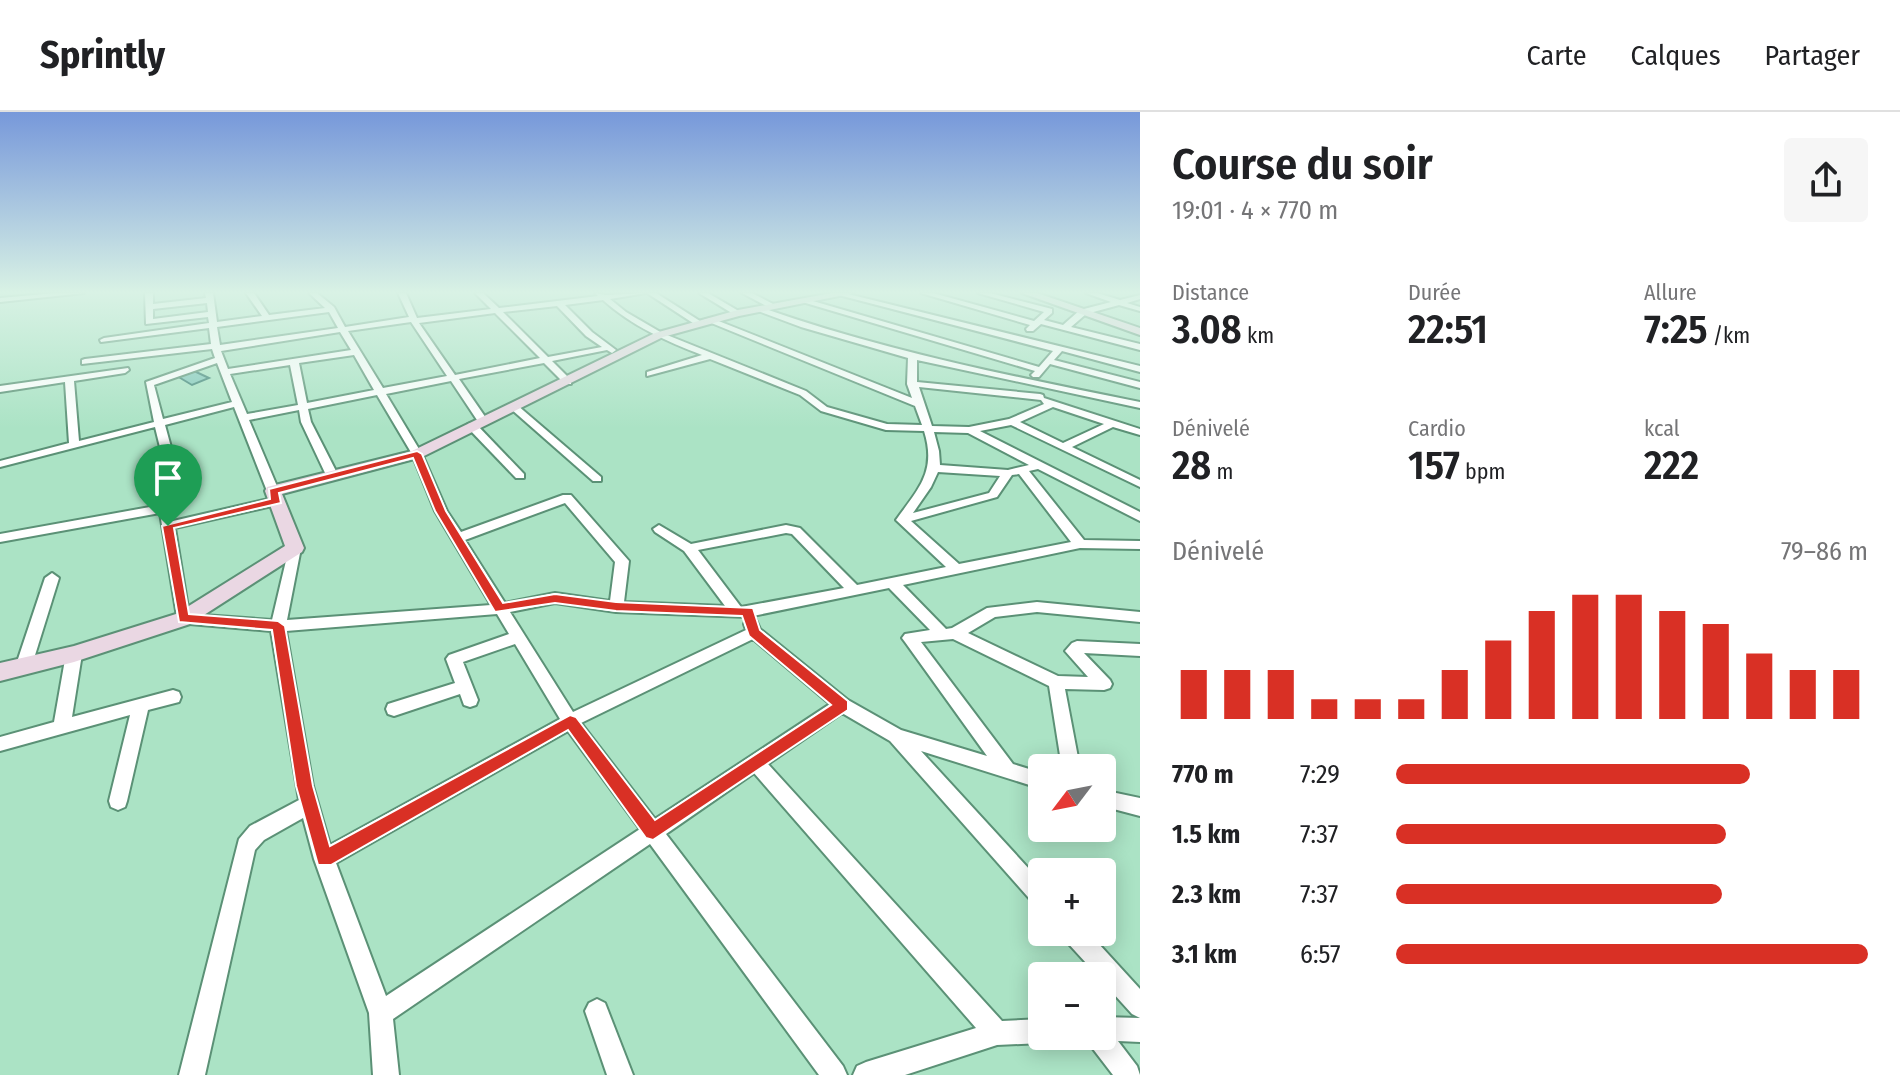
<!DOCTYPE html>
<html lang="fr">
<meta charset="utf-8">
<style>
body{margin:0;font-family:"Fira Sans Condensed",sans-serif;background:#f6f6f6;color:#202124;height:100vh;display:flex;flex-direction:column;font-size:30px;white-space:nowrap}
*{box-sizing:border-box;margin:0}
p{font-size:26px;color:#757577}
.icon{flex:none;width:44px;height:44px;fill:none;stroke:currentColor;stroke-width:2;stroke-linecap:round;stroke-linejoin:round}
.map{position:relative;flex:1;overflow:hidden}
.details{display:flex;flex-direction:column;background:#fff;width:760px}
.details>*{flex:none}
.needle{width:52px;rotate:238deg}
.buttons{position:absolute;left:1028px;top:642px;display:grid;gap:16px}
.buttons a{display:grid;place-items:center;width:88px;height:88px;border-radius:8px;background:#fff;box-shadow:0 4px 20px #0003;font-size:40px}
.pin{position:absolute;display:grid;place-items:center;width:68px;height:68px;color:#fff;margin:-82px -34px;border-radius:50% 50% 50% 0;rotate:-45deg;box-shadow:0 0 8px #0007}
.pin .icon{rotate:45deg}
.round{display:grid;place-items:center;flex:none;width:84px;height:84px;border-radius:8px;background:#f6f6f6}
.headline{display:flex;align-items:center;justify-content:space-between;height:136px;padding:0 32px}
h1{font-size:44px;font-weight:600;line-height:60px}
.stats{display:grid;grid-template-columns:repeat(3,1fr);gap:12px;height:136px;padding:8px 32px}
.stats div{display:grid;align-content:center}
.stats b{font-size:40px;font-weight:600}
.stats small{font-size:22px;font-weight:400}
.stats p{font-size:22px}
.chart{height:224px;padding:16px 32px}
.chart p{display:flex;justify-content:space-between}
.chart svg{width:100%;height:144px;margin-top:8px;stroke:#d93025;stroke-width:6}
ul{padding:0 32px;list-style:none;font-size:26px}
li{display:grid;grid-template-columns:128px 96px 1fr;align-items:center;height:60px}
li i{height:20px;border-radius:10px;background:#d93025}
header{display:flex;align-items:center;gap:48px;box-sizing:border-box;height:112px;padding:0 40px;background:#fff;border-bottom:2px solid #e0e0e0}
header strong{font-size:38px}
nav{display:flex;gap:44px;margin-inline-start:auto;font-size:28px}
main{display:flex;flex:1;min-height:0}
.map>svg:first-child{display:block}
</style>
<header>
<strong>Sprintly</strong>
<nav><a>Carte</a><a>Calques</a><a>Partager</a></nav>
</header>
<main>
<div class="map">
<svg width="1140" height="963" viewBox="0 0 1140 963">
<rect width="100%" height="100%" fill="#abe3c5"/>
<polygon fill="#83c8bb" stroke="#3f8377" stroke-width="2" points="192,258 209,266 192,273 177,264"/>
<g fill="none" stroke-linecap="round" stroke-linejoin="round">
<g stroke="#5b9176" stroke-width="4">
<g id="street">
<polygon points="55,181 84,181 0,190 0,186"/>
<path d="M145,181h8v11l53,-6 -1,-5h8l4,29 45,-6 -16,-23h8l15,22 56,-7 -16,-15h8l17,14 11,20 64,-10 -11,-24h8l11,25 74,-9 -16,-16h8l16,15 99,-12 -3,-3 11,2 40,-2 -36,6 16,13 36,21 144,58 21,16 60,17 35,1 -7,-19 -211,-86 7,-2 201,80 -5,-14 1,-26 -107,-31 -48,-18 7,-2c124,44 251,69 380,95v6l-223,-48v22l123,12 3,1 1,3 96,31v6l-27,-8 -41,20 68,33v7l-129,-62 -31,6 160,81v9l-102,-52 -9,2 55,69 56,1v8l-60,-1 -177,37 43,44 6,-1 35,-20 50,-6 103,10v10l-103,-10 -42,5 -27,16 90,43 30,1 -23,-26 7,-8 5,-2 63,3v12l-56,-3 26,27 2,4 -2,4 -6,2 -39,-1 15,79h-18l-13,-82 -96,-47 -32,3 92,122 29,9v16l-121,-38 121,132v25l-7,-3 -145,-164 -48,-28 -74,51 234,257 40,-2v17h10l-2,3 -8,4 -45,2 -92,30h-52l4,-9 9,-4 110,-34 -222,-255 -88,61 177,232 4,9h-28l-169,-231 -257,175 6,56h-26l-4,-62 -55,-154 -11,-41 -39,22 -9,10 -50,225h-26l60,-236 11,-13 49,-26 -28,-169 -93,-8 -18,-110 -160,29v-8l161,-29 9,-17 -15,-61 -155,40v-6l69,-18 -4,-61 -65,10v-6l128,-18 1,2 -4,3 -51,8 5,60 75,-19 -8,-40 69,-24 -3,-9 -130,15v-4l3,-1 126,-15 -2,-16 -108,14 -1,-2 4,-2 105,-15 -1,-6 -62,7zM603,188c29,26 63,41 99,55l-55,17v4l63,-17 90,36 21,16 65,19 38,1c13,41 -6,58 -28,89l50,47 -89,18 -57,-57 -14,-3 -95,19 -32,-19 -6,4 2,3 29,19 41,55 -101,-4 5,-41 -58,-66h-8l-102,37 -14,-21 -25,-57 -36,-60 65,-13 28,42h8l1,-2 -29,-42 85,-16 21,21h6v-4l-19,-19 55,-11 5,3 4,-3 -24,-18 -27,-27zM207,191l1,9 -55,7v-10zM557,194l29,30 16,11 -54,10 -45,-45zM329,200l9,16 -118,17 -3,-18zM495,201l45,45 -85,17 -36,-52zM411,210l36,54 -64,12 -35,-57zM340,220l11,18 -123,19 -7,-18zM354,243l20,35 -67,13 -8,-40zM217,251l15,39 -69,17 -9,-34zM290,253l8,40 -51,9 -17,-40zM919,275l122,13 3,4 -35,15 -40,8 -37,-1zM377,283l35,59 23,57 56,94 -204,15 14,-72 -6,-4 -6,4 -17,72 -83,-6 -14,-86 106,-24 2,-3 -6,-4 -104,24 -2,-13 11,-20 -17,-63 69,-18 33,84 6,3 6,-3 -30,-71 50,-10 2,12 25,53 6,3 6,-3 -27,-53 -3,-13zM1053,295l51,17 -41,19 -43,-21zM934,320l34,1 61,32 -21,5 -68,-5 -1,-14zM938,360l62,4 -11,17 -76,20 18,-26zM1019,362l52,68 -112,22 -48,-43 86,-24 15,-22zM565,391l50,59 -5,39 -55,-8 -50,10 -40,-63zM786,421l6,1 52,54 -103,19 -43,-57zM889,476l41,42 -25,4 -3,4 3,4 82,114 -86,-26 -53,-30 -88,-71 -4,-9h-10l-2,4 2,6 -173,82 -63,-100 45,-9 61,9 132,5zM497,502l12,20 -60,21 -3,4 9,24 -67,21 -2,5 2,5 6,2 66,-22 4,11 6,2 6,-2 2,-5 -15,-38 52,-18 45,75 -230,126 -17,-59 -27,-155zM753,527l77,65 -175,115 -74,-96zM568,619l72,98 -254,167 -50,-133z"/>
<polygon points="647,181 656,181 703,211 696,213"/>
<polygon points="699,181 708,181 742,201 735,203"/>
<polygon points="742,181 752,181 777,194 770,196"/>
<polygon points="831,181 844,181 1140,254 1140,260 1062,239 1054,248 1140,270 1140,276 1050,252 1039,265 1033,265 1031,263 1035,259 799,189 806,187 1039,255 1053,239"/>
<polygon points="921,181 933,181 1034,209 1044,200 978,181 990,181 1052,197 1052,201 1044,208 1063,213 1080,198 1111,190 1086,181 1097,181 1120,188 1140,183 1140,187 1127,191 1140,195 1140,199 1119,193 1086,202 1071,215 1140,232 1140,238 1041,212 1033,219 1027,219 1026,217 1030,213"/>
<polygon points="511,293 517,293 601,365 601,369 593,369 511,297"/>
<polygon points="472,311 476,312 524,362 524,366 516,366 468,316 468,312"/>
<polygon points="52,461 59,466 31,556 29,560 23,562 17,560 15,556 45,466"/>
<polygon points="74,536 79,538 82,542 72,605 173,578 179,580 181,585 179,590 148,598 127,689 125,695 118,698 111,695 109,689 130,603 0,639 0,625 54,610 66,542 69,538"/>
<polygon points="1102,678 1140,686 1140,704 1102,694"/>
<polygon points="1062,820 1088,820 1140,877 1140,906 1132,902 1102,869 1102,864 1098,864 1065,828"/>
<polygon points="597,887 605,891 633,963 607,963 585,899 589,891"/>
<polygon points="1102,905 1140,906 1140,930 1118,929 1137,954 1140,963 1113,963 1090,933 1087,924 1102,924"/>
</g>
</g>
<g stroke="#5b9176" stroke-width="4">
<g id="secondary">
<polygon points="832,181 854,181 739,204 663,225 422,345 282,382 304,436 302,440 190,512 74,550 0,569 0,551 74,534 176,502 285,434 265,379 267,375 412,339 655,221 738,198"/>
<polygon points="1022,181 1037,181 1140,216 1140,223"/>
</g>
</g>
<use href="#street" fill="#fff" fill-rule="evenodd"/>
<use href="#secondary" fill="#ead7e3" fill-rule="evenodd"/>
</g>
<linearGradient id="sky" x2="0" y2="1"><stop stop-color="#7798da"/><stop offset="0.57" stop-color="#d9f2e5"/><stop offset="1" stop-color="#d9f2e5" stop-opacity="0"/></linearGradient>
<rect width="1140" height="316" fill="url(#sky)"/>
<path fill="#d93025" stroke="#fff" stroke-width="2" fill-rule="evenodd" d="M417,339l5,3 24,57 57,92 52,-9 61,8 137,6 7,22 88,71v9l-195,130 -7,-2 -78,-108 -237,135h-13l-22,-79 -24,-156 -93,-8 -17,-96 108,-27 -1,-10zM413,346l22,53 60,101 60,-9 61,8 126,5 7,20 82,69 -176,115 -79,-103 -6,-2 -240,131 -17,-60 -28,-160 -7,-5 -89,-7 -15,-86 107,-25 -2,-10z"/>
</svg>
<div class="buttons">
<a><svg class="needle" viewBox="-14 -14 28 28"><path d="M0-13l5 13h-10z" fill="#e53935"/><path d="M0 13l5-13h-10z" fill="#757577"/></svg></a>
<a>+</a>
<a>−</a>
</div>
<div class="pin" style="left:168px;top:414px;background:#1e9e55"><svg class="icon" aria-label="arrive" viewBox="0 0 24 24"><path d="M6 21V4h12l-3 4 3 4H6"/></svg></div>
</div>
<section class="details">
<div class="headline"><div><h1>Course du soir</h1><p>19:01 · 4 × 770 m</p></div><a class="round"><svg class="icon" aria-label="share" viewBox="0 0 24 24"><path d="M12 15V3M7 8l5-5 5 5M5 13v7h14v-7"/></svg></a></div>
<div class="stats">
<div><p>Distance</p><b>3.08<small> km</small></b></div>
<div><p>Durée</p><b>22:51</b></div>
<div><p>Allure</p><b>7:25<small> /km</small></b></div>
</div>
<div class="stats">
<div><p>Dénivelé</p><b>28<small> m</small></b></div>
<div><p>Cardio</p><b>157<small> bpm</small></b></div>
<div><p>kcal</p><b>222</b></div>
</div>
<div class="chart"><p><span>Dénivelé</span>79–86 m</p>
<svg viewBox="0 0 160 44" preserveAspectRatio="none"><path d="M5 44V29M15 44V29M25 44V29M35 44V38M45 44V38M55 44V38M65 44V29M75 44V20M85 44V11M95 44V6M105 44V6M115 44V11M125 44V15M135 44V24M145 44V29M155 44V29"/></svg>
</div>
<ul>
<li><b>770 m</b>7:29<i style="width:75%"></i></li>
<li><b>1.5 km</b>7:37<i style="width:70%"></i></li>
<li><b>2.3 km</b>7:37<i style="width:69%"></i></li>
<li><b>3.1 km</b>6:57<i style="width:100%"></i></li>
</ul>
</section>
</main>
